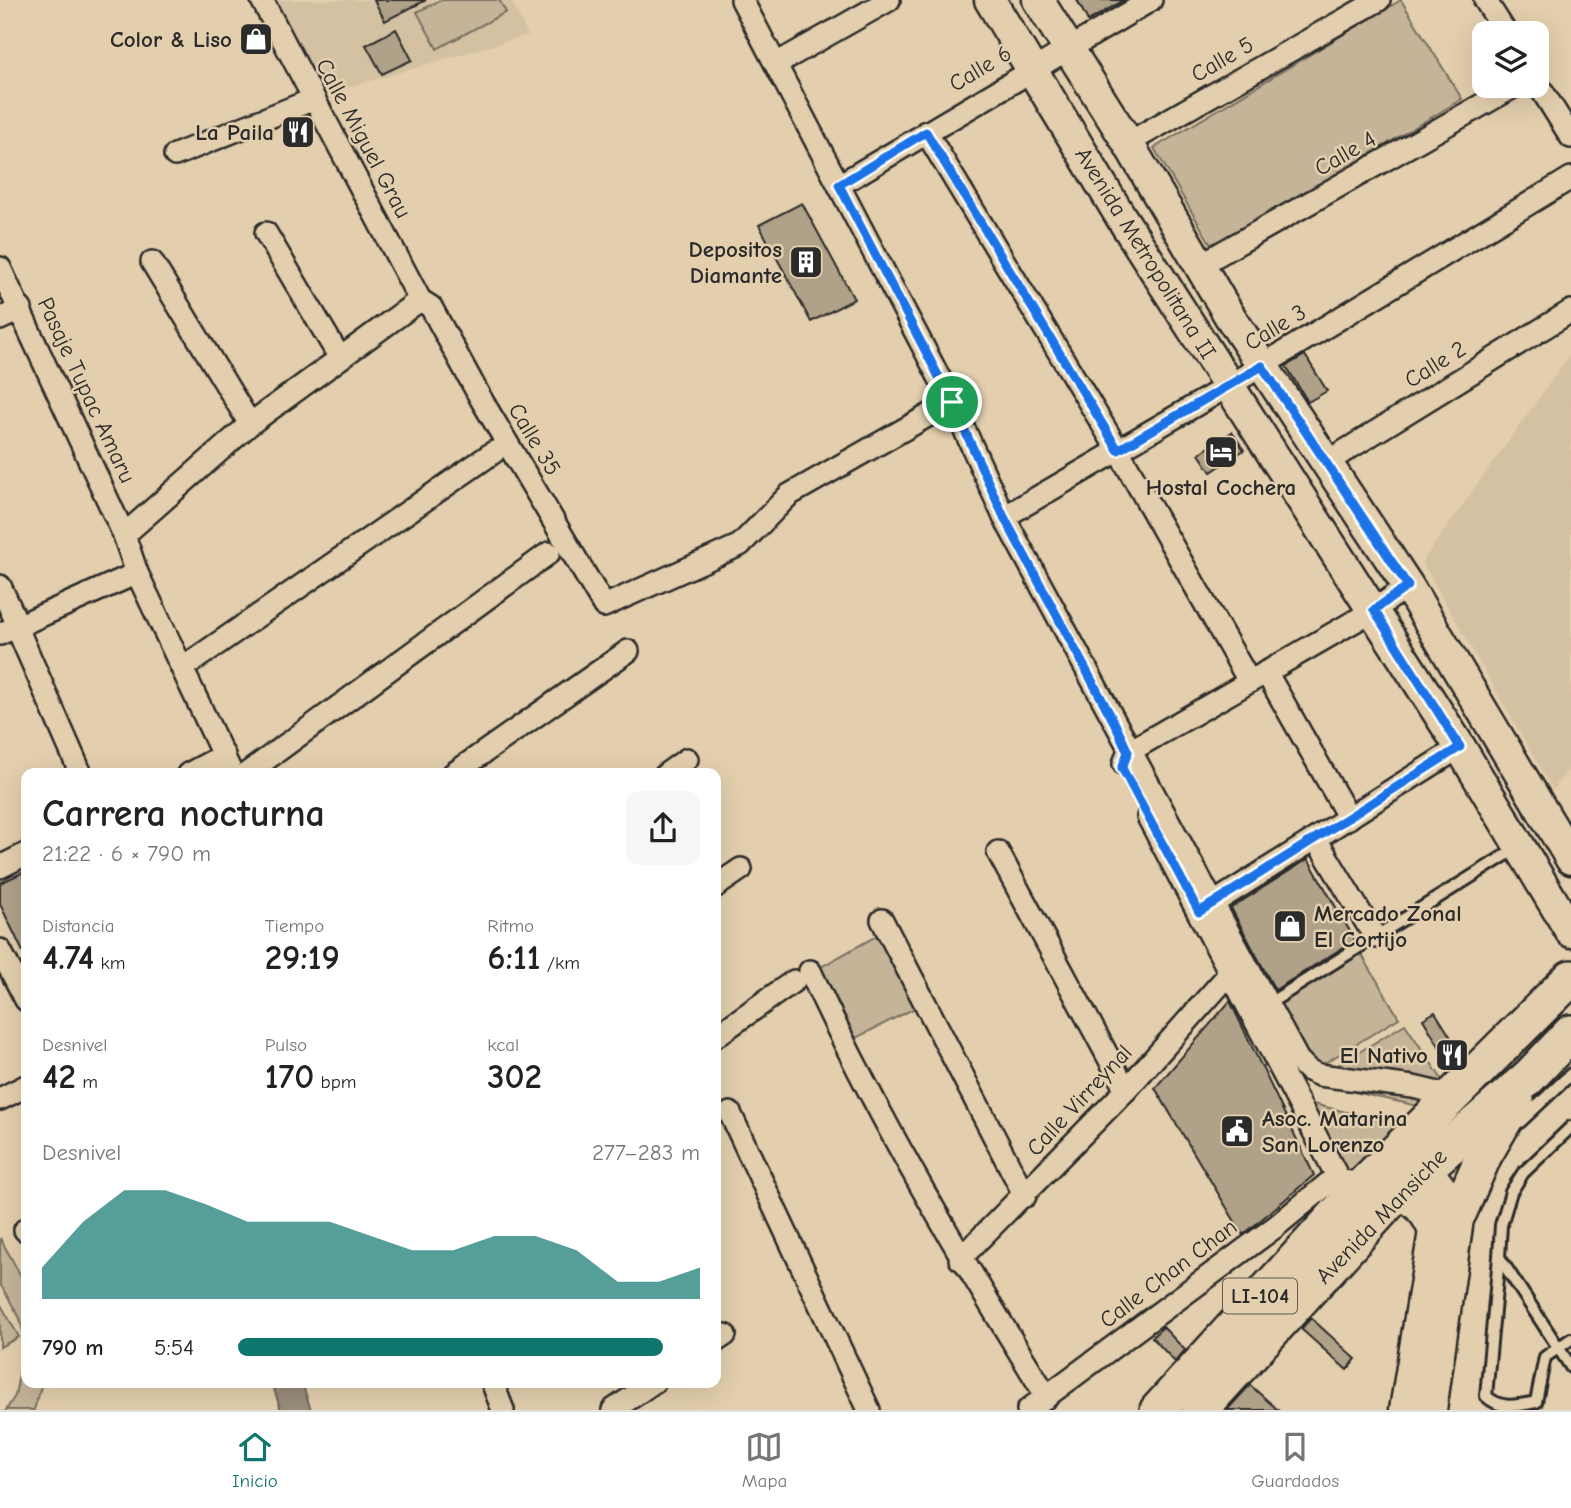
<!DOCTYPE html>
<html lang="es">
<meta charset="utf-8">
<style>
body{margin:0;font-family:"Comic Neue",sans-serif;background:#f6f6f6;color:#222;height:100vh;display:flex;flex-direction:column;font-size:26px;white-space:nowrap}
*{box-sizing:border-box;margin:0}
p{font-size:23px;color:#767676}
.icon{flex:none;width:38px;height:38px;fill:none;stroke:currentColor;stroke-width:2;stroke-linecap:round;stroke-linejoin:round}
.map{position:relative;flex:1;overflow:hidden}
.details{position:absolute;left:21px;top:768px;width:700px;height:620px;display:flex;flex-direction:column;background:#fff;border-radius:14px;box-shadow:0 7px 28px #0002}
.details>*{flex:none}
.controls{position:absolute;left:1472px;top:21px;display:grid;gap:14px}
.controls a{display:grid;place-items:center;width:77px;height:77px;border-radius:14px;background:#fff;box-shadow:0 7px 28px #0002;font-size:35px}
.pin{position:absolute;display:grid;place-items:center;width:60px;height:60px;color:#fff;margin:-30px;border:4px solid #fff;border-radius:50%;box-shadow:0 2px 7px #0007}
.round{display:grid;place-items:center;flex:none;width:74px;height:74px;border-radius:14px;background:#f6f6f6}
.summary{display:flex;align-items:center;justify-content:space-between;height:119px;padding:0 21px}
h1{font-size:38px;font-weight:600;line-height:52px}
.stats{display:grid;grid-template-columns:repeat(3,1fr);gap:10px;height:119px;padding:7px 21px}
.stats div{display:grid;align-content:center}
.stats b{font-size:35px;font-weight:600}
.stats small{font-size:19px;font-weight:400}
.stats p{font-size:19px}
.chart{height:196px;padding:14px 21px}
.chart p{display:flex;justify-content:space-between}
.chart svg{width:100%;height:126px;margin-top:7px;fill:#0f766e;opacity:.7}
ul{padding:0 21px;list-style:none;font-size:23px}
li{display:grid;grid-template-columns:112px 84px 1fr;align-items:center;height:52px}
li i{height:18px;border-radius:9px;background:#0f766e}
.tab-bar{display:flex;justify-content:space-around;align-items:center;height:98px;border-top:2px solid #e0e0e0;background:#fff;font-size:19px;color:#767676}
.tab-bar a{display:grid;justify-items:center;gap:4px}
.tab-bar .selected{color:#0f766e}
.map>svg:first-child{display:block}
</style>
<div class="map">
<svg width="1571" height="1410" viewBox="0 0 1571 1410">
<rect width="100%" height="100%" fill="#e3cfad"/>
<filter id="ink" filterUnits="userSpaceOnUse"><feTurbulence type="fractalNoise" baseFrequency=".0143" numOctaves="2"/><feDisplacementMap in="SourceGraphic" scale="14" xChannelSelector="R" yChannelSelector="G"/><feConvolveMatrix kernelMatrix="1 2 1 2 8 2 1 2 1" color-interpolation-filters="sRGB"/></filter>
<g filter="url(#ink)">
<g fill="#d4c1a2">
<polygon points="271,0 511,0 528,35 318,96"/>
<polygon points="1571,353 1571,765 1553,790 1422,562"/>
</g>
<g fill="#c5b498" stroke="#787062" stroke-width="2">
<polygon points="441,0 499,0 506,12 437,49 417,12"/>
<polygon points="1401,0 1462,99 1213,248 1154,148"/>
<polygon points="882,933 919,1006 856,1038 821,967"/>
<polygon points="1359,950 1399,1018 1315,1069 1276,1005"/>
<polygon points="1405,1024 1445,1084 1422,1107 1336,1088 1320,1076"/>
<polygon points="1309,1103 1408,1127 1361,1177 1347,1174"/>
<polygon points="0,1238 26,1285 26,1382 42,1383 34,1410 6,1410 15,1396 25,1341 20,1318 0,1284"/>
<polygon points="0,1303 19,1337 0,1347"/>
</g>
<polygon fill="#9a8e7a" stroke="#6e665a" stroke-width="2" points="272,1383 302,1383 311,1410 281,1410"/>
<g fill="#b0a189" stroke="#2b2b2b" stroke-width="2">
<polygon points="374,0 426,0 385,21"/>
<polygon points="1077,0 1124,0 1088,21"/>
<polygon points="396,29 412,60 382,74 366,45"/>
<polygon points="802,203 854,299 811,322 759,225"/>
<polygon points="1305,355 1327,391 1308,402 1286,366"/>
<polygon points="1232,432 1244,450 1211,472 1199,454"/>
<polygon points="1308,859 1355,940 1275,990 1231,908"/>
<polygon points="26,871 26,958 0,904 0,883"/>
<polygon points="1230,1001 1314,1175 1243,1235 1155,1088"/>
<polygon points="1435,1012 1460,1052 1449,1063 1423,1019"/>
<polygon points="1311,1318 1356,1359 1347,1370 1301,1329"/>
<polygon points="1163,1327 1185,1350 1175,1362 1152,1337"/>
<polygon points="1250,1385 1278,1410 1227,1410"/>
</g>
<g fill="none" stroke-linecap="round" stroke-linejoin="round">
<g stroke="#2b2b2b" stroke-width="16">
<g id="service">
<polyline points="1268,1004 1517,848"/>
<polyline points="1520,1122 1571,1074"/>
<polyline points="1571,1127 1523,1173 1511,1192 1501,1225 1499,1257 1571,1367"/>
<path d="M1499,1257l-13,139c15,14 30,10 50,6l9,-45 26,-18"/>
</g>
</g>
<g stroke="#2b2b2b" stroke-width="26">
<g id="minor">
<polyline points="262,0 420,300 431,307 481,399 604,606 740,545 789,495 952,402"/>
<polyline points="742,0 952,402 1004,517 1298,1060 1308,1070 1319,1075 1413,1087 1451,1096"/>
<polyline points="1485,0 1506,33"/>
<polyline points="776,64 889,0"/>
<polyline points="1536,81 1571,137"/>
<polyline points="926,132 1118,450 1249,681"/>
<polyline points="1128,143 1379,0"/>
<polyline points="175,155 314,99"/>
<polyline points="839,185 1151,0"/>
<polyline points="266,233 340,358"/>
<polyline points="152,262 250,424"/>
<polyline points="1200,265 1515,86"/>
<polyline points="0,268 124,535"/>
<polyline points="0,319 21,309"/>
<polyline points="1327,462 1571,311"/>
<polyline points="1004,517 1230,385 1571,178"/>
<polyline points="137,573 232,774"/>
<polyline points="0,586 18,625"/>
<polyline points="0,634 137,573 124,535 250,424 420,300"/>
<polyline points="21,637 81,774"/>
<polyline points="184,667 494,452"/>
<polyline points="1266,672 1349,818"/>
<polyline points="1124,764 1128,752 1374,610 1408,586"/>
<polyline points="188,774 224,755"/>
<polyline points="246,774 549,553"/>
<polyline points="453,774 628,651"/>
<polyline points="666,774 687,759"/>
<polyline points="1148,817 1337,1176 1342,1181 1364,1184"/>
<polyline points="1316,839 1375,937"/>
<polyline points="998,852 1126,1090"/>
<polyline points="0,867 26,854"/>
<polyline points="716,886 741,869"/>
<polyline points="1201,911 1460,747"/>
<polyline points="882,920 1025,1196"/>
<polyline points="0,950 26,1000"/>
<path d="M810,971c68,148 151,288 237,426"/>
<polyline points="716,1036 794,981"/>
<polyline points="0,1099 26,1086"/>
<polyline points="730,1113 869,1410"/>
<polyline points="25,1230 26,1229"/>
<polyline points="960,1259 1126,1090 1231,972"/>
<polyline points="716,1341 725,1335"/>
<polyline points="492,1382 503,1410"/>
<polyline points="613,1410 654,1382"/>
<polyline points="1028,1410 1275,1227 1337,1176"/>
</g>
</g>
<g stroke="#2b2b2b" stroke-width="35">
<g id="secondary">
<polyline points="990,0 1121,217 1460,747 1571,932"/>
<polyline points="1038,0 1128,143 1229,315 1408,586 1571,859"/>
<polyline points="1403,1159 1436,1182 1459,1212 1431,1410"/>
<path d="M1377,1187c29,7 45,15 57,44l-29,179"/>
</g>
</g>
<g stroke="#2b2b2b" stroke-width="40">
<g id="trunk">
<polyline points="1459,1212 1484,1155 1516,1100"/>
<polyline points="1158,1410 1364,1184 1571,978"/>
<polyline points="1200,1410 1398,1192 1529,1077 1571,1033"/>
</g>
</g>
<use href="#service" stroke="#e3cfad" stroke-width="10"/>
<use href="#minor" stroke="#e3cfad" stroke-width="21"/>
<use href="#secondary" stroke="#e3cfad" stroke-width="30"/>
<use href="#trunk" stroke="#e3cfad" stroke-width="35"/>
</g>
</g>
<g fill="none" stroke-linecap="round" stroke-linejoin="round" filter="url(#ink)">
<g stroke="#fff" stroke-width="14">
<polygon id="route" points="926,132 1118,450 1262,366 1408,586 1374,610 1460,747 1199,912 1122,768 1128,752 1114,722 1004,517 952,402 839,185"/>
</g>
<use href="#route" stroke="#1a73e8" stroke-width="9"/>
</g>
<defs>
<g id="shop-square" transform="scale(1.75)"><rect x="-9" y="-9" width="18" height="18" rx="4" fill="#2b2b2b" stroke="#e3cfad"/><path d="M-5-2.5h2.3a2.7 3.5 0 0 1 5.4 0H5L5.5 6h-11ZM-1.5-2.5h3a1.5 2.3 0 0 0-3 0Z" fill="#fff"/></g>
<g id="restaurant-square" transform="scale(1.75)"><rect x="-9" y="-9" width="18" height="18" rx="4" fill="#2b2b2b" stroke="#e3cfad"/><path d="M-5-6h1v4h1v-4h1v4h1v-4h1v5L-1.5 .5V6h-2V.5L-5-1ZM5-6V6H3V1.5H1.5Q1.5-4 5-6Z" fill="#fff"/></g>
<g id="building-square" transform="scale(1.75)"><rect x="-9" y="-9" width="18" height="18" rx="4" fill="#2b2b2b" stroke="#e3cfad"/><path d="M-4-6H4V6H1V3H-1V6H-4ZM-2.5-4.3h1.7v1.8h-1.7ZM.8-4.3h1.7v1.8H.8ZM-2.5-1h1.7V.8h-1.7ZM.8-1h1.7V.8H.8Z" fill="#fff"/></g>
<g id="hotel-square" transform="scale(1.75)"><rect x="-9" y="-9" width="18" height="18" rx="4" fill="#2b2b2b" stroke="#e3cfad"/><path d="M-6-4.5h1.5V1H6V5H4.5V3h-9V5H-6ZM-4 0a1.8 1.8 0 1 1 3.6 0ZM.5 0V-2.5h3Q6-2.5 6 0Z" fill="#fff"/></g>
<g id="civic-square" transform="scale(1.75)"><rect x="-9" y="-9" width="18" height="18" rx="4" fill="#2b2b2b" stroke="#e3cfad"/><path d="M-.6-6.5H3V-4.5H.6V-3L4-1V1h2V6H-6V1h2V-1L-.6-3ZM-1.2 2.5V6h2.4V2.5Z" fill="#fff"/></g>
</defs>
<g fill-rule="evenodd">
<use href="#shop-square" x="256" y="39"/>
<use href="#restaurant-square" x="298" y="132"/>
<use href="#building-square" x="806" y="262"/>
<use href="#hotel-square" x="1221" y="452"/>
<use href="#shop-square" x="1290" y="926"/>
<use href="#restaurant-square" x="1452" y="1055"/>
<use href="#civic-square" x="1237" y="1131"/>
</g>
<g text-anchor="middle" stroke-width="5" stroke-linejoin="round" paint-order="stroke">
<rect fill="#e3cfad" stroke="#625c52" stroke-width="2" x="1223" y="1278.5" width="74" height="35" rx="5"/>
<g font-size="21" font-weight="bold" fill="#2b2b2b">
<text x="1260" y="1303">LI-104</text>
</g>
<g font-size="23" font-weight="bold" fill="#2b2b2b" stroke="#e3cfad" text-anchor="end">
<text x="232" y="47">Color &amp; Liso</text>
<text x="274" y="140">La Paila</text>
<text x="782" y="257">Depositos<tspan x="782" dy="26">Diamante</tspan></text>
<text x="1221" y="495" text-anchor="middle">Hostal Cochera</text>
<text x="1314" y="921" text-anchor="start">Mercado Zonal<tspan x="1314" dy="26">El Cortijo</tspan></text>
<text x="1428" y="1063">El Nativo</text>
<text x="1262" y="1126" text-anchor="start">Asoc. Matarina<tspan x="1262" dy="26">San Lorenzo</tspan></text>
</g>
<g font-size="23" fill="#2b2b2b" stroke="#e3cfad">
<text transform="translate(1222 59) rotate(-30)" y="8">Calle 5</text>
<text transform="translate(980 68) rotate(-31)" y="8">Calle 6</text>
<text transform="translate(364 138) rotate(62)" y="8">Calle Miguel Grau</text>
<text transform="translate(1345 153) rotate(-30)" y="8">Calle 4</text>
<text transform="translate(1146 253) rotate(58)" y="8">Avenida Metropolitana II</text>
<text transform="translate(1275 327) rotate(-31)" y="8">Calle 3</text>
<text transform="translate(1435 364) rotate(-32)" y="8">Calle 2</text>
<text transform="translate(87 390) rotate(65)" y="8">Pasaje Tupac Amaru</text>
<text transform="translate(535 439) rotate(59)" y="8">Calle 35</text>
<text transform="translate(1079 1100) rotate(-47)" y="8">Calle Virreynal</text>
<text transform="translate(1381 1216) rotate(-46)" y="8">Avenida Mansiche</text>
<text transform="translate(1168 1273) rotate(-37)" y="8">Calle Chan Chan</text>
</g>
</g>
</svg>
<div class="controls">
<a><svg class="icon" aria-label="layers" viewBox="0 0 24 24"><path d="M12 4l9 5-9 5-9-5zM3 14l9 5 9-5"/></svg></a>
</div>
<div class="pin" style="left:952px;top:402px;background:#1e9e55"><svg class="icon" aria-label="arrive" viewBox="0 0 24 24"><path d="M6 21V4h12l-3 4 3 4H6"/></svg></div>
<section class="details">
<div class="summary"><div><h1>Carrera nocturna</h1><p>21:22 · 6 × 790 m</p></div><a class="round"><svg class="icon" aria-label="share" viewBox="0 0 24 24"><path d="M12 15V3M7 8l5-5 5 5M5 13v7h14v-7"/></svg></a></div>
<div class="stats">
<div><p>Distancia</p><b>4.74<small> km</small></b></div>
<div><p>Tiempo</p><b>29:19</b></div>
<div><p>Ritmo</p><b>6:11<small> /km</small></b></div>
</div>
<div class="stats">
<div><p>Desnivel</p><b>42<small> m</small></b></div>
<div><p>Pulso</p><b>170<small> bpm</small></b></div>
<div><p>kcal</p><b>302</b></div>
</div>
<div class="chart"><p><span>Desnivel</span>277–283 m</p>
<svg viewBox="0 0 160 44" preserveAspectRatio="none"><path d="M0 44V33L10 17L20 6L30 6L40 11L50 17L60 17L70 17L80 22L90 27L100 27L110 22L120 22L130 27L140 38L150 38L160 33V44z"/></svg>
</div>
<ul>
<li><b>790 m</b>5:54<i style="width:92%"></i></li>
</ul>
</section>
</div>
<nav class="tab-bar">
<a class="selected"><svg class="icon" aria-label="home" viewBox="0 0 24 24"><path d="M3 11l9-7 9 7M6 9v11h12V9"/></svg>Inicio</a>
<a><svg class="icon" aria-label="map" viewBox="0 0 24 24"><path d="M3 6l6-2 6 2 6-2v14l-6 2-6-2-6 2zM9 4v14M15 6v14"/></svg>Mapa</a>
<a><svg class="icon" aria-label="saved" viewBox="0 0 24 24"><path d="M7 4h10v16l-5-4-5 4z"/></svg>Guardados</a>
</nav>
